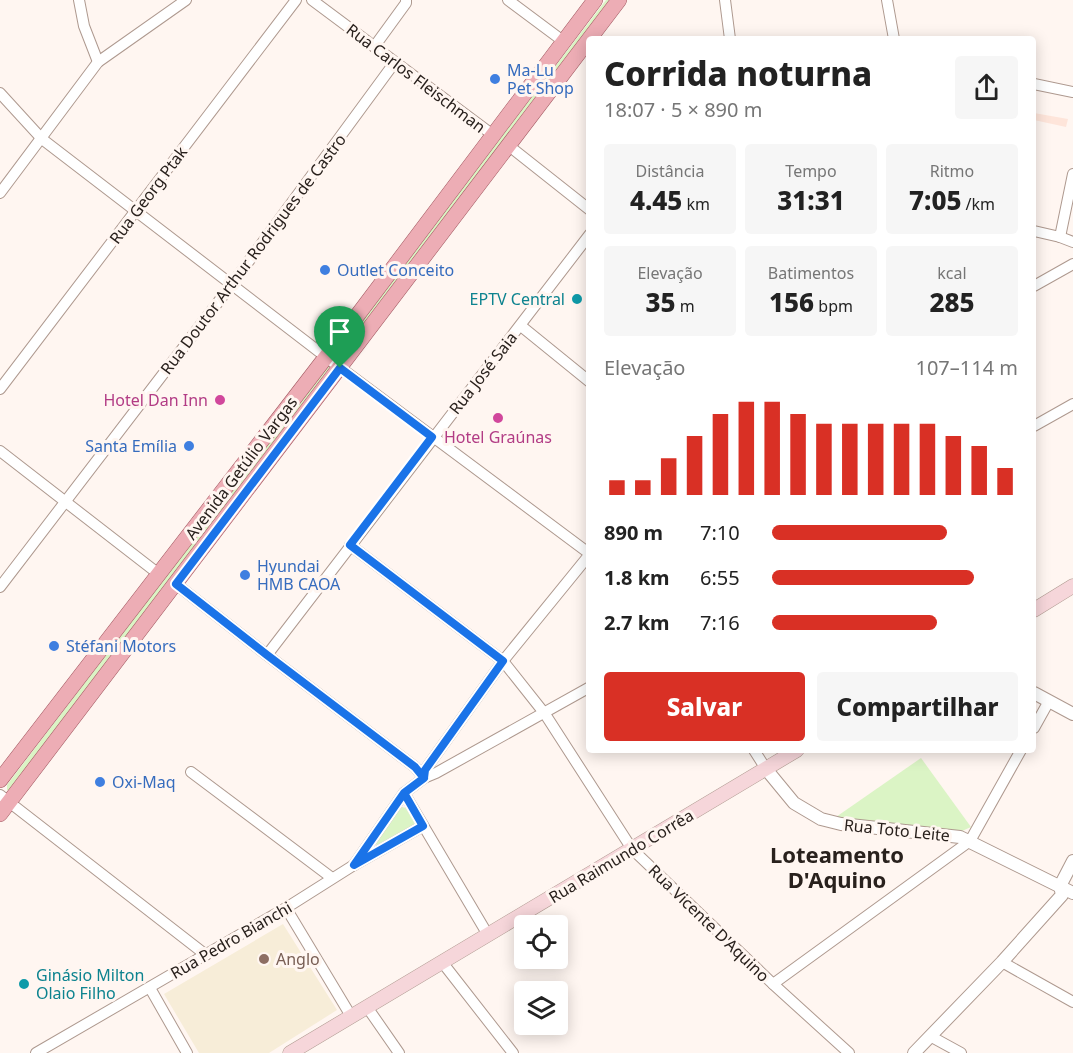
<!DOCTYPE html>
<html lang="pt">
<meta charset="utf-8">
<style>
body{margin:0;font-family:"Noto Sans",sans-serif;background:#f6f6f6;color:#222;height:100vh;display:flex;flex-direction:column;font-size:22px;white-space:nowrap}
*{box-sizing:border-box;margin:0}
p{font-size:20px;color:#767676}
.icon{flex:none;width:33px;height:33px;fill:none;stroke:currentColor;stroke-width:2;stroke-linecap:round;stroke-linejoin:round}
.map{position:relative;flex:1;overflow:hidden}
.sheet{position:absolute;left:586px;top:36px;width:450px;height:717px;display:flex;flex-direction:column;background:#fff;border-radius:6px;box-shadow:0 3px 15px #0003}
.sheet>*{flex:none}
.buttons{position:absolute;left:514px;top:915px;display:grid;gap:12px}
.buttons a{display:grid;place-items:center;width:54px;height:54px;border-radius:6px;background:#fff;box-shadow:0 3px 15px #0003;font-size:30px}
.pin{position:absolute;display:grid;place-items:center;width:51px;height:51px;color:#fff;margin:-62px -26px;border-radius:50% 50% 50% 0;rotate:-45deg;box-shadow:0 0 6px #0007}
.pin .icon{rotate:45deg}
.round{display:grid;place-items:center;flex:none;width:63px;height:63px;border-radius:6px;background:#f6f6f6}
.overview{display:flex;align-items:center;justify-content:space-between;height:102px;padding:0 18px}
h1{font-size:33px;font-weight:800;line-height:45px}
.stats{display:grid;grid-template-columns:repeat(3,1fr);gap:9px;height:102px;padding:6px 18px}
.stats div{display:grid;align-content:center;border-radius:6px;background:#f6f6f6;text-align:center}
.stats b{font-size:26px;font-weight:800}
.stats small{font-size:16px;font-weight:400}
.stats p{font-size:16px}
.chart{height:168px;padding:12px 18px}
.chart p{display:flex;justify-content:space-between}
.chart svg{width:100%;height:108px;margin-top:6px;stroke:#d93025;stroke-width:6}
.primary-button{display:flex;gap:12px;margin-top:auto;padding:12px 18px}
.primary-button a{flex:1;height:69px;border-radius:6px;background:#d93025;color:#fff;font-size:24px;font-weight:800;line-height:69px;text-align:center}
.primary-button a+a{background:#f6f6f6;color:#222}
ul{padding:0 18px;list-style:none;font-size:20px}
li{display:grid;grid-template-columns:96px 72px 1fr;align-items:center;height:45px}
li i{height:15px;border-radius:8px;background:#d93025}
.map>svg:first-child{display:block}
</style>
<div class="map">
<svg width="1073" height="1053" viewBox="0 0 1073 1053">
<rect width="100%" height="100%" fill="#fff6f1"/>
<polygon fill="#fee5da" points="1034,113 1068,119 1066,127 1034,120"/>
<polygon fill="#f7edd8" points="283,924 337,1010 269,1053 199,1053 164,994"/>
<g fill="#dbf4c5">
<polygon points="606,0 613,0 342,356 339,355 340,348"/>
<polygon points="326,366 331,367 9,791 7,790 7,785"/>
<polygon points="921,758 971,827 962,831 836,817"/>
<polygon points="402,807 406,808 415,822 415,824 377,845 374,843 374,840"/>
</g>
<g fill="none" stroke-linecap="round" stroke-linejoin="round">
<g stroke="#ae998f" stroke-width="12">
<g id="minor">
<polyline points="79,0 84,26 98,62"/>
<polyline points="312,0 493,135"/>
<polyline points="508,0 563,41"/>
<polyline points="725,0 730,39"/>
<polyline points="887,0 894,39"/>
<polyline points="374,47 406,3 406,0"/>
<polyline points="1034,84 1073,92"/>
<polyline points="0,93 42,139 326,357 590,554 503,661 425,770 424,778 404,793 354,865"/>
<polyline points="509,146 590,210"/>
<polyline points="0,193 98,62 186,0"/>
<polyline points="1034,231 1060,237 1073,242"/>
<polyline points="1060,237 1073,174"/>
<polyline points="1034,286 1073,264"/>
<polyline points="521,326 590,382"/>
<polyline points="0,389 296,0"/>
<polyline points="1034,426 1073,404"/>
<polyline points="0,451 160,575"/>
<polyline points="350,545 503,661 545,714 632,849 773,984 849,1053"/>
<polyline points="176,584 267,655 415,767 424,778 436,773 590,687"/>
<polyline points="0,587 232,284 395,62"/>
<polyline points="267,655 590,234"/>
<polyline points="1034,728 1049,701"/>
<polyline points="754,750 766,769"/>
<polyline points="191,772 332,878"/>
<polyline points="404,793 488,935"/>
<polyline points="0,795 206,955"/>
<polyline points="286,908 351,1016"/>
<polyline points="442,962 513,1053"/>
<polyline points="1002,962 1073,1002"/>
<polyline points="773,984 970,841 1021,750"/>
<polyline points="150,988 187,1053"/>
<polyline points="367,1007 399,1053"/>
<polyline points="930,1036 961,1053"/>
<polyline points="36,1053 286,908 354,865 423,826"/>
</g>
</g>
<g stroke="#ae998f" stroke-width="14">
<g id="tertiary">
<polyline points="1034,693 1073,714"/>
<polyline points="766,769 794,803 821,819 841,824 960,837 1073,893"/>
<polyline points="914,1053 1002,962 1062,895 1060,886 1073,861"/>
</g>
</g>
<g stroke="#ae998f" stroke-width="15">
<g id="secondary">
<polyline points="1034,610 1073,586"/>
<polyline points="290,1053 797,750"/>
</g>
</g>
<g stroke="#a15860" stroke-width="16">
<g id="primary">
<polyline points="0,780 326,357 595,0"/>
<polyline points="0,814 619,0"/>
</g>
</g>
<use href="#minor" stroke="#fff" stroke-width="10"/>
<use href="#tertiary" stroke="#fff" stroke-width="12"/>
<use href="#secondary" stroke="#f6d6da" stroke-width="14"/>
<use href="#primary" stroke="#edadb5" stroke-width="15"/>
</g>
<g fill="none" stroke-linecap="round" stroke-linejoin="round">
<g stroke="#fff" stroke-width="12">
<polyline id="route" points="340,368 432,437 350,545 503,661 425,770 424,778 404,793 354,865 423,826 404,793 424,778 415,767 267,655 176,584 340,368"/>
</g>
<use href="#route" stroke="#1a73e8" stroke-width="8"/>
</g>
<g fill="#3f7fe0" stroke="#fff6f1" stroke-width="2">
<circle cx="495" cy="79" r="6"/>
<circle cx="325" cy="270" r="6"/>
<circle cx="189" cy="446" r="6"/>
<circle cx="245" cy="575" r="6"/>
<circle cx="54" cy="646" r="6"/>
<circle cx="100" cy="782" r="6"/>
</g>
<g fill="#0f9aa8" stroke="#fff6f1" stroke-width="2">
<circle cx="577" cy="299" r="6"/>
<circle cx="24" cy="984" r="6"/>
</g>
<g fill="#d1479c" stroke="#fff6f1" stroke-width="2">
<circle cx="220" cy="400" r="6"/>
<circle cx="498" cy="418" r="6"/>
</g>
<circle fill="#8d6e63" stroke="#fff6f1" stroke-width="2" cx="264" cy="959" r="6"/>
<g text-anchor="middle" stroke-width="6" stroke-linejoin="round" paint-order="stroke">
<g font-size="16" fill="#366cbe" stroke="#fff6f1" text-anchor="start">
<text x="507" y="76">Ma-Lu<tspan x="507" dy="18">Pet Shop</tspan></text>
<text x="337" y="276">Outlet Conceito</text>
<text x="177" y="452" text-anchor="end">Santa Emília</text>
<text x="257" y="572">Hyundai<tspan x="257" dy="18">HMB CAOA</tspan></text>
<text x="66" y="652">Stéfani Motors</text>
<text x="112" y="788">Oxi-Maq</text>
</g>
<g font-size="16" fill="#29211d" stroke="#fff6f1">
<text transform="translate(416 78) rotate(37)" y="6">Rua Carlos Fleischman</text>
<text transform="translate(148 195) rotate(-53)" y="6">Rua Georg Ptak</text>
<text transform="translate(253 254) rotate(-53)" y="6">Rua Doutor Arthur Rodrigues de Castro</text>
<text transform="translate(483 373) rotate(-52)" y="6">Rua José Saia</text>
<text transform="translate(241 468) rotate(-53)" y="6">Avenida Getúlio Vargas</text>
<text transform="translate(897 830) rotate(6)" y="6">Rua Toto Leite</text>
<text transform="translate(621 856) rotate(-31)" y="6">Rua Raimundo Corrêa</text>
<text transform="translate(709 923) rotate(44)" y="6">Rua Vicente D'Aquino</text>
<text transform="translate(231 940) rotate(-30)" y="6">Rua Pedro Bianchi</text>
</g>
<g font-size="16" fill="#0d838f" stroke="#fff6f1" text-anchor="end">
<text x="565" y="305">EPTV Central</text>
<text x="36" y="981" text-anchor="start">Ginásio Milton<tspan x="36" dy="18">Olaio Filho</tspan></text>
</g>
<g font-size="16" fill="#b23c85" stroke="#fff6f1" text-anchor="end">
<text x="208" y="406">Hotel Dan Inn</text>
<text x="498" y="443" text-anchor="middle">Hotel Graúnas</text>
</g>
<g font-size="16" fill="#785e54" stroke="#fff6f1" text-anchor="start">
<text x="276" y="965">Anglo</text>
</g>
<g font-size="22" font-weight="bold" fill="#29211d" stroke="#fff6f1">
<text x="837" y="863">Loteamento<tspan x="837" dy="25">D'Aquino</tspan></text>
</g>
</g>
</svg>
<div class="buttons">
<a><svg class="icon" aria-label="locate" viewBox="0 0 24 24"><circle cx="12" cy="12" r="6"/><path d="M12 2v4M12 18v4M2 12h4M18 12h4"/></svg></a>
<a><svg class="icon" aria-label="layers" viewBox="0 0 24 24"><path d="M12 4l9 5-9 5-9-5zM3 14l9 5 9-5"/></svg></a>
</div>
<div class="pin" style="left:340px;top:368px;background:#1e9e55"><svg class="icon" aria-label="arrive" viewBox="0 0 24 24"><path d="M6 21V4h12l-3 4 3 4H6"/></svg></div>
<section class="sheet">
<div class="overview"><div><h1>Corrida noturna</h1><p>18:07 · 5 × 890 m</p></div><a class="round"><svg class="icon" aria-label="share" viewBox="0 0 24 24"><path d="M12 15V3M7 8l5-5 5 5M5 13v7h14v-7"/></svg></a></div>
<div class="stats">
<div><p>Distância</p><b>4.45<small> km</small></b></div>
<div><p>Tempo</p><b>31:31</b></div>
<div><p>Ritmo</p><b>7:05<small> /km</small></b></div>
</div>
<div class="stats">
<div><p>Elevação</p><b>35<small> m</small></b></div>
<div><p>Batimentos</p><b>156<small> bpm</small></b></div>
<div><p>kcal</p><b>285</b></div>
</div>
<div class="chart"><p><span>Elevação</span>107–114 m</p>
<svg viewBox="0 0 160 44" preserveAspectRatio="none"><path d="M5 44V38M15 44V38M25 44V29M35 44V20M45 44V11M55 44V6M65 44V6M75 44V11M85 44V15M95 44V15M105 44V15M115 44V15M125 44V15M135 44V20M145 44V24M155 44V33"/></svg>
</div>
<ul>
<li><b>890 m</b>7:10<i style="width:71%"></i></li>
<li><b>1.8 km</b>6:55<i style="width:82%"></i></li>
<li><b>2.7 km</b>7:16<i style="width:67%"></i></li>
</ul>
<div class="primary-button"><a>Salvar</a><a>Compartilhar</a></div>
</section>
</div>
